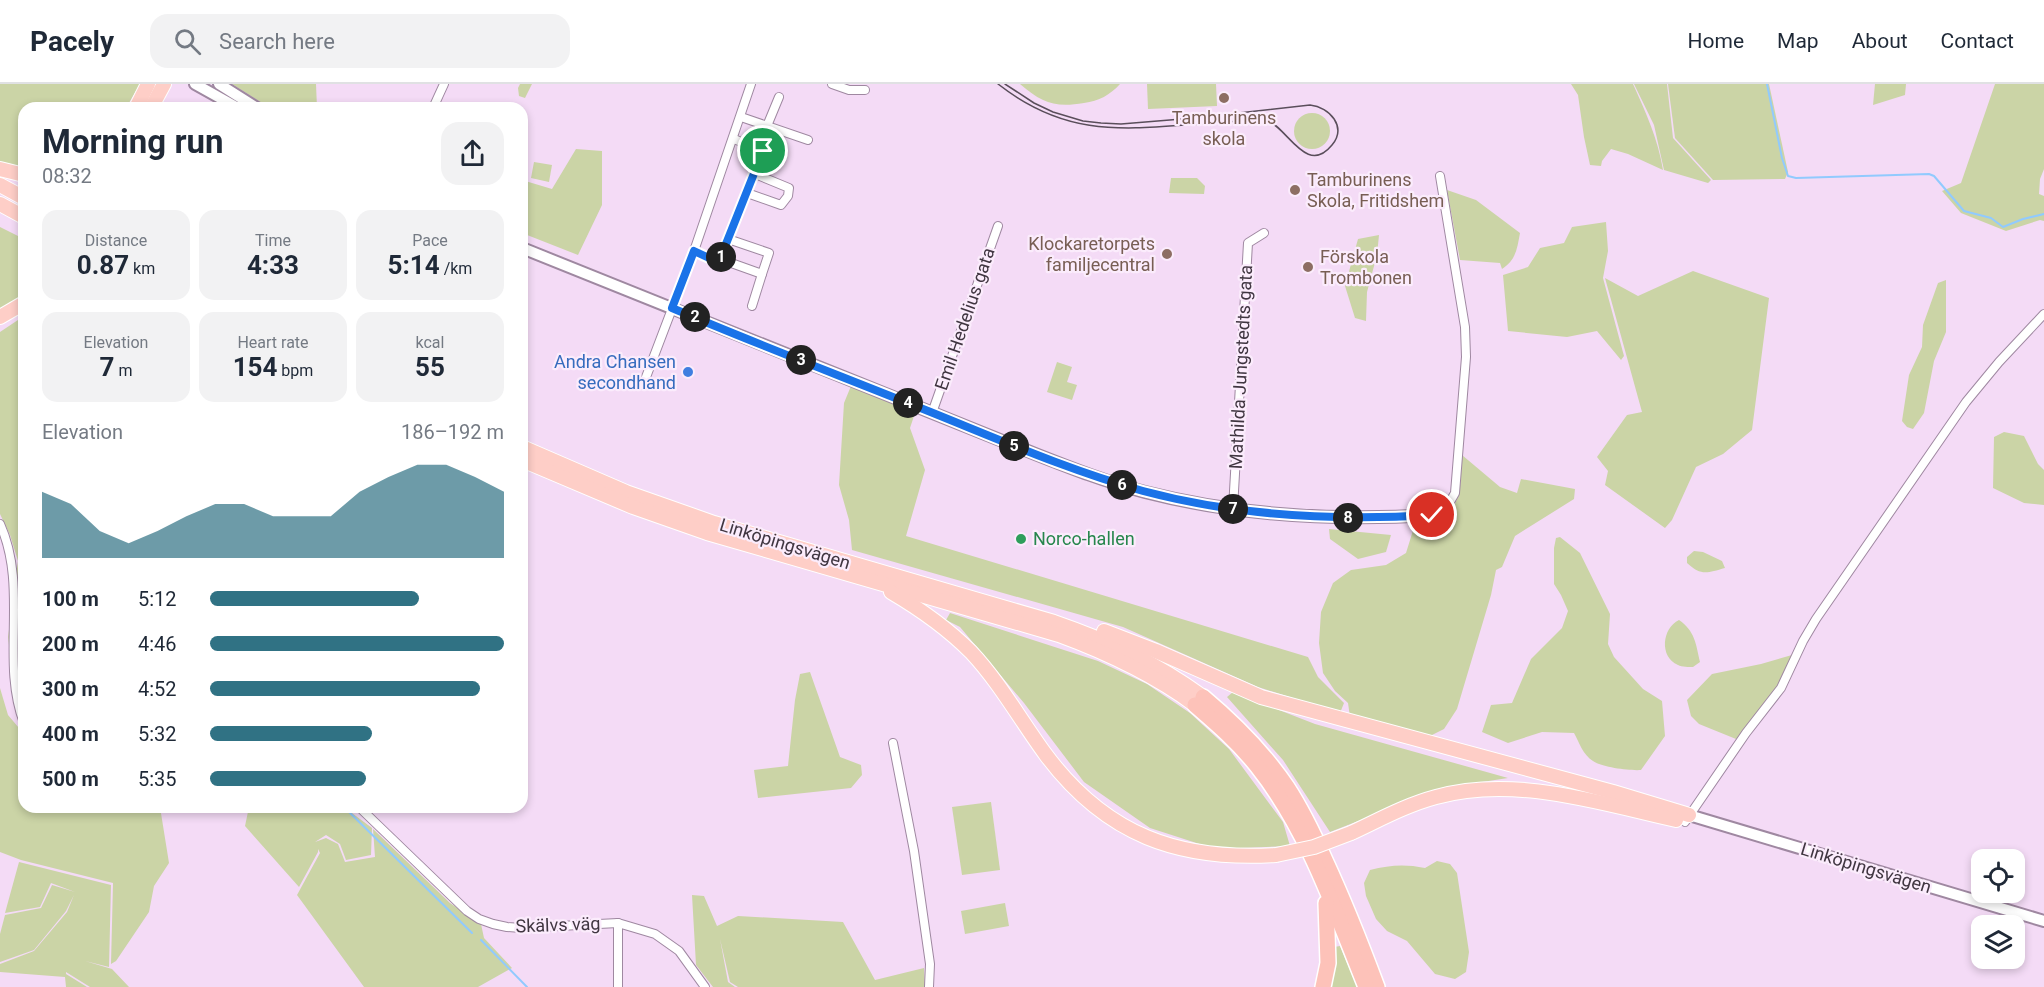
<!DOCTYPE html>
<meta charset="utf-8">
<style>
body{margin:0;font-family:Roboto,sans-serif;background:#f2f2f3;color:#1f2937;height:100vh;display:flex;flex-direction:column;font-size:22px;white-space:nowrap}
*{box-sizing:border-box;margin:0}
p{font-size:20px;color:#747a83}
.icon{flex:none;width:33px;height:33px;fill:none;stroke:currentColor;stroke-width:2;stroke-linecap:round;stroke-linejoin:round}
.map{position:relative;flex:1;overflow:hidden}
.panel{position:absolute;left:18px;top:18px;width:510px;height:711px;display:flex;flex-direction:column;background:#fff;border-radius:18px;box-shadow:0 3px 9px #0003}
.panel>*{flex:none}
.tools{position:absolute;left:1971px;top:765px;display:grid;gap:12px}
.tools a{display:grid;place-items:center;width:54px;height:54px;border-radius:12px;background:#fff;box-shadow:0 3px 9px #0003;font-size:30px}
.pin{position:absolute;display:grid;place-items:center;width:51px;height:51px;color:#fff;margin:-26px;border:3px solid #fff;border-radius:50%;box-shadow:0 2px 6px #0007}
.km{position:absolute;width:30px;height:30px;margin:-15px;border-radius:50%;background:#222;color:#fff;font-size:16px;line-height:30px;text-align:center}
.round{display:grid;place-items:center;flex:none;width:63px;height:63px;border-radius:18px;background:#f2f2f3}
.overview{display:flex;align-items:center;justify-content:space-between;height:102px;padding:0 24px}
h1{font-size:33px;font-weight:700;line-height:45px}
.metrics{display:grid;grid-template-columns:repeat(3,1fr);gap:9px;height:102px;padding:6px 24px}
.metrics div{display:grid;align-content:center;border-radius:15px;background:#f2f2f3;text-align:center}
.metrics b{font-size:26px;font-weight:700}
.metrics small{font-size:16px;font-weight:400}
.metrics p{font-size:16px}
.chart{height:168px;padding:12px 24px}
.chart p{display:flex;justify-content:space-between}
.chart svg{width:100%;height:108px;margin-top:6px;fill:#307284;opacity:.7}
ul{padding:0 24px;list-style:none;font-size:20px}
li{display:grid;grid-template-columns:96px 72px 1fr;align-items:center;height:45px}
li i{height:15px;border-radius:8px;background:#307284}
header{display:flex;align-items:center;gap:36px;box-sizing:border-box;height:84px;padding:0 30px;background:#fff;border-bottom:2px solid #e0e1e3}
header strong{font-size:28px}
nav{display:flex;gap:33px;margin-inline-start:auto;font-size:21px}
.search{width:420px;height:54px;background:#f2f2f3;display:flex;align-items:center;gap:15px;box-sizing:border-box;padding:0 21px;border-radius:18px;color:#747a83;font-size:22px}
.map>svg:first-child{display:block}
</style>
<header>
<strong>Pacely</strong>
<div class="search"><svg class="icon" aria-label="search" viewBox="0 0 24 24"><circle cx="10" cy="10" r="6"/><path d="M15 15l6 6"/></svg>Search here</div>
<nav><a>Home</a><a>Map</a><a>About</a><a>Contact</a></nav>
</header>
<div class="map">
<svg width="2044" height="903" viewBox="0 0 2044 903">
<rect width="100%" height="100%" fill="#f4dbf6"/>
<g fill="#cbd4a6">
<polygon points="0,0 140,0 126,24 24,24 24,84 0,78"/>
<polygon points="232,0 316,0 317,24 270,24"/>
<polygon points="520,0 532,0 525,14 519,12 518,4"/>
<path d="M1020,0h100c-10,11 -21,17 -36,19 -29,5 -42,0 -64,-19z"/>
<polygon points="1147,0 1216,0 1217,22 1148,25"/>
<path d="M1571,0h62c13,29 25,55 30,86l-35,-16 -17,-5 -9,12 -1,5 -11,-1 -6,-28 -6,-42z"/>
<polygon points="1634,0 1667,0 1673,54 1711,96 1708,99 1664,86 1654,41"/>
<polygon points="1668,0 1769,0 1788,88 1785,95 1713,96 1675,54"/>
<polygon points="1875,0 1906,0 1905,11 1873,21"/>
<polygon points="1995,0 2044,0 2044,85 2040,95 2039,110 2044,112 2044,137 2040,136 2006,147 1961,129 1942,107 1961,99"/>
<circle cx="1312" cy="47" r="18"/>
<polygon points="576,65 602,67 602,121 578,171 522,149 522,96 552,105"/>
<polygon points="534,78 552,81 549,98 531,94"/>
<polygon points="1171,94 1197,94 1205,102 1204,110 1169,109"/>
<path d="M1447,106l29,10 44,33c-3,16 -4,27 -18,36l-2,-6 -40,-3z"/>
<polygon points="1606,138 1608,167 1603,194 1624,272 1621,276 1597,247 1567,253 1508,247 1503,191 1528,183 1540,164 1564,159 1572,143"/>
<polygon points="0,143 24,155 24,213 0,225"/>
<polygon points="1379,151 1377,171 1367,208 1366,237 1355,234 1345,202 1358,155"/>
<polygon points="1693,187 1769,214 1752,346 1723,370 1696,383 1672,436 1665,444 1605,401 1608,387 1597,373 1627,331 1642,328 1605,194 1638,212"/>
<polygon points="1946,196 1946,248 1934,277 1924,329 1913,345 1907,343 1902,337 1909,291 1922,263 1923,241 1938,199"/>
<polygon points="24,232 24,624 13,594 8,553 18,477 10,451 0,430 0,248"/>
<polygon points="1057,278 1072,283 1067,298 1077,301 1072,316 1047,308"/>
<polygon points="851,302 915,329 910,344 925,386 906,452 1308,573 1318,593 1344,619 1340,629 1258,603 1123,543 852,466 849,436 839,401 844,319"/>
<polygon points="2004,348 2024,352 2038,380 2044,386 2044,421 2024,419 1993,404 1994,353"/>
<path d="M1462,371l38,32 17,6 4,-14 54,10 -1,10 -59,37 -13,31 -6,3 -5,25 -34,114 -13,20 -14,7 -80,-19 -2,-14 -13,-12 -12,-18 -4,-30 2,-31 12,-29 18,-13 35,-5 20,-12 9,-29c8,-1 18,-1 24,-4 25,-14 21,-40 23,-65z"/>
<polygon points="1329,445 1391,451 1386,468 1358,475 1330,455"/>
<path d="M1560,453l20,16 30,61 -2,30 6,13 29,32 19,12 3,35 -24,34c-11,1 -40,-3 -48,-9 -10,-6 -14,-19 -19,-28l-32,-1 -34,11 -26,-11 9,-27 21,-2 19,-44 31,-31 6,-17 -7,-16 -7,-11v-36l2,-10z"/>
<path d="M1694,467l9,1 19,9 3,7c-18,5 -24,8 -38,-5v-6z"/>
<polygon points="950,529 1098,577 1147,600 1190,629 1229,665 1283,738 1290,762 1215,765 1150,744 1084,698 1024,619 960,543 946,536"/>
<path d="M1679,536c16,11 17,24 21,42l-7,5c-4,0 -11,0 -15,-2 -19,-8 -16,-37 1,-45z"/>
<polygon points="1792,571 1777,606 1736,655 1699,640 1691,632 1687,616 1712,590 1761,580"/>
<polygon points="810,588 840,673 861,681 862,691 851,704 758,714 754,686 788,682 795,616 800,590"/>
<polygon points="0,604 8,631 24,650 24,723 160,723 169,779 154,802 149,828 116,877 111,880 113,799 21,776 0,768"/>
<polygon points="1233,608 1315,640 1508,694 1443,704 1330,748 1283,676 1227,613"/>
<polygon points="991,718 1000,786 962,791 952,723"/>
<polygon points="192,723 246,723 245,729"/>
<polygon points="249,723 344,723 372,744 371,771 346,776 340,760 326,751 315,758 326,754 338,760 345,778 375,773 373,745 450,819 481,840 484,854 512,884 478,903 364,903 297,811 320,769 318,765 318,768 299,803 245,742"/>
<path d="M1437,777l13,3 7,9 12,79 -3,20 -11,7 -20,-5 -28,-33 -20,-10 -11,-12 -10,-23 -2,-13 6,-13c20,-5 35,-6 55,-2z"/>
<polygon points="19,778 111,801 109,883 85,877 112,885 129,903 90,903 66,888 66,890 87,903 66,903 65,893 0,888 0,880 34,867 67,828 74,811 66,827 34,866 0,878 0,850 5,831 41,824 52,801 75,808 51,799 40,823 5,829"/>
<polygon points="692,811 704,812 717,842 738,832 843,838 875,896 924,884 925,903 738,903 730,898 720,855 728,898 735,903 713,903 696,881"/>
<polygon points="1005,819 1009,842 965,850 961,827"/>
<polygon points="1340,862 1357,903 1332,903 1334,863"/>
</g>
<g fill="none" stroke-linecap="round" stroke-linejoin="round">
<g stroke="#91cafe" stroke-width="2">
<polyline points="1767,0 1782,74 1788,92 1796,94 1929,90 1934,92 1964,127 1991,134 2003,143 2023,135 2044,130"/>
<polyline points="344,723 472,849"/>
<polyline points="481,856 527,903"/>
</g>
<g stroke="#9f88a1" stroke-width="10">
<g id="minor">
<polyline points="832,0 849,6 865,6"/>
<polyline points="433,24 444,0"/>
<polyline points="741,33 808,56"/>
<polyline points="767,42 779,13"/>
<polyline points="1440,92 1465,243 1466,273 1455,409 1447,423"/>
<polyline points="747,109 781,121 788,112 789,104 755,90"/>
<polyline points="694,167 709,174 720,175 763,67 734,55"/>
<polyline points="720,175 762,190 769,169 728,155"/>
<polyline points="752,222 762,190"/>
<polyline points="643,301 694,167 751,0"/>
<polyline points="932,329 998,142"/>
<polyline points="1233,425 1248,159 1264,149"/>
<path d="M0,440c29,64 0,137 24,199"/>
<polyline points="893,659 914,767 930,880 929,903"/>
<polyline points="359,723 467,827 479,835 493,840 507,843 521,844 618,839 655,850 679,867 705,903"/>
<polyline points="1685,738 1746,649 1781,604 1803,557 1816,535 1966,318 1999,278 2044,230"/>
<polyline points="618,903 618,839"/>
</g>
</g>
<g stroke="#9f88a1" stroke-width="14">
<g id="tertiary">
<polyline points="195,0 238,24"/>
<polyline points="219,0 257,24"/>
<path d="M522,164l498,200c41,16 82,33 125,44 94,24 190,29 287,23l15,-8"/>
</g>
</g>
<g stroke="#9f88a1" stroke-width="14">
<polyline id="secondary" points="1689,731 2044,837"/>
</g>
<g stroke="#fff" stroke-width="16">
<g id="trunk">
<polyline points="136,24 148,0"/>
<polyline points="151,24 164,0"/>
<polyline points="0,85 24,91"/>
<polyline points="0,101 24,114"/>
<polyline points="0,120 24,133"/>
<polyline points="0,233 24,219"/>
<path d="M522,363l104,45 88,31 340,99c55,19 101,40 149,75"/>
<path d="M522,376l111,47 74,26 352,102c49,18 94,39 136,70"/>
<path d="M891,508c29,17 56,36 80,60 29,31 50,69 75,103 60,80 132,106 230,100"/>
<polyline points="1104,547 1156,567 1261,613 1613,708 1689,731"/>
<path d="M1351,749c28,-13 55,-28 85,-36 78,-22 164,6 240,23"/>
</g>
</g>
<g stroke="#fff" stroke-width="18">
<g id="motorway">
<path d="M1203,613c31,26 61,56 84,90 15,23 27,48 38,73 19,41 36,84 52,127"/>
<path d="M1195,621c22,19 44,38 62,61 51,64 78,145 109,221"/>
<polyline points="1323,903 1328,879 1326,819"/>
</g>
</g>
<use href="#minor" stroke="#fff" stroke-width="8"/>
<use href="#tertiary" stroke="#fff" stroke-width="10"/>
<use href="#secondary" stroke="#fff" stroke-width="10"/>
<use href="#trunk" stroke="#fecec7" stroke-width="14"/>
<use href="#motorway" stroke="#fdc2b9" stroke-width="15"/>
<path stroke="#5a4e5b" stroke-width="1.5" d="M998,0c73,57 132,44 218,39 17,-1 33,-4 50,-3 21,6 40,57 66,25 15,-18 -2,-38 -22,-40l-116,13 -73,6 -20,-1 -18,-2 -30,-9 -19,-9 -29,-19"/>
<g stroke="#fff" stroke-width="16" stroke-linecap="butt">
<polyline id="trunk-bridge" points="1276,771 1314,763 1351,749"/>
</g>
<use href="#trunk-bridge" stroke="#fecec7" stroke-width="14"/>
</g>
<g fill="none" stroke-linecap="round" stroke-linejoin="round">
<g stroke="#fff" stroke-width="12">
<path id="route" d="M763,67l-43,108 -11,-1 -15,-7 -22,57c80,34 161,65 241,97 76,30 151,64 230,86 94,25 192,30 289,24"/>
</g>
<use href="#route" stroke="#1a73e8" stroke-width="8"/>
</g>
<g fill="#8d6e63" stroke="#fbecfc" stroke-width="2">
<circle cx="1224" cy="14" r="6"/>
<circle cx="1295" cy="106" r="6"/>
<circle cx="1167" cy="170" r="6"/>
<circle cx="1308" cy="183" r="6"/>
</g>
<circle fill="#3f7fe0" stroke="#fbecfc" stroke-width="2" cx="688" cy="288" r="6"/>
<circle fill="#2e9e5b" stroke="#fbecfc" stroke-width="2" cx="1021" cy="455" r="6"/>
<g text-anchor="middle" stroke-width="4.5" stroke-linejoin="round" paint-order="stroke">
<g font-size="18" fill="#785e54" stroke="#fbecfc" text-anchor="start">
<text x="1224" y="40" text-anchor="middle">Tamburinens<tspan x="1224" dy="21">skola</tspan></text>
<text x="1307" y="102">Tamburinens<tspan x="1307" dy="21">Skola, Fritidshem</tspan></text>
<text x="1155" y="166" text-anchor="end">Klockaretorpets<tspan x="1155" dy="21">familjecentral</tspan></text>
<text x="1320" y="179">Förskola<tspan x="1320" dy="21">Trombonen</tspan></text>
</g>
<g font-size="18" fill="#403641" stroke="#fbecfc">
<text transform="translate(965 235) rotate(-71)" y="6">Emil Hedelius gata</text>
<text transform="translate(1241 283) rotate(-87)" y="6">Mathilda Jungstedts gata</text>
<text transform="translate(785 460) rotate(17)" y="6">Linköpingsvägen</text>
<text transform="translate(1866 784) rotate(17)" y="6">Linköpingsvägen</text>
<text transform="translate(558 841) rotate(-2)" y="6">Skälvs väg</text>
</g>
<g font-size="18" fill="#366cbe" stroke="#fbecfc" text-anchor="end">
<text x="676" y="284">Andra Chansen<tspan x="676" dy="21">secondhand</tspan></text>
</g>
<g font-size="18" fill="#27864d" stroke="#fbecfc" text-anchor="start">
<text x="1033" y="461">Norco-hallen</text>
</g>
</g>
</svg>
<div class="tools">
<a><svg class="icon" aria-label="locate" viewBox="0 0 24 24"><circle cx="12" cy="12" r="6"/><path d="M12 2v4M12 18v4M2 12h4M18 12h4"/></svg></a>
<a><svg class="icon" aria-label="layers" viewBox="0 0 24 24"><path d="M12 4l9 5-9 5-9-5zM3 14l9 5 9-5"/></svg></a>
</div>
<div class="pin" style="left:763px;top:67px;background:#1e9e55"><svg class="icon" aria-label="arrive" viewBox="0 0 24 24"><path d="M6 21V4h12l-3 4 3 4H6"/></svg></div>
<div class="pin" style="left:1432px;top:431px;background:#d93025"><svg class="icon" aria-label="check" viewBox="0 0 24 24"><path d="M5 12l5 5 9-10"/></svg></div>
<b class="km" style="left:721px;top:173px">1</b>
<b class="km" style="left:695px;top:233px">2</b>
<b class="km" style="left:801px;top:276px">3</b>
<b class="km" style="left:908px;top:319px">4</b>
<b class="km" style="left:1014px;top:362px">5</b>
<b class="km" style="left:1122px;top:401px">6</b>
<b class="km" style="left:1233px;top:425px">7</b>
<b class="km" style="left:1348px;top:434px">8</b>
<section class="panel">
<div class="overview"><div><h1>Morning run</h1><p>08:32</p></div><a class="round"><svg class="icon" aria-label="share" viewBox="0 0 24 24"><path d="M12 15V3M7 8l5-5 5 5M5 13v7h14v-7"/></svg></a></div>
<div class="metrics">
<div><p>Distance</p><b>0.87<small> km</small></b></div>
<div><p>Time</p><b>4:33</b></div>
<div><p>Pace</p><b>5:14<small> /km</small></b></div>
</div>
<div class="metrics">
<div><p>Elevation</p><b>7<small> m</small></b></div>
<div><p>Heart rate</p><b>154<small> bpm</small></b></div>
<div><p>kcal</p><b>55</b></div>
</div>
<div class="chart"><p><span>Elevation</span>186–192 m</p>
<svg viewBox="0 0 160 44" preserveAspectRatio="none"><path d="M0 44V17L10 22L20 33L30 38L40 33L50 27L60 22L70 22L80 27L90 27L100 27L110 17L120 11L130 6L140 6L150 11L160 17V44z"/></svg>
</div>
<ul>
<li><b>100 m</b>5:12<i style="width:71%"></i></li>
<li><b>200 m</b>4:46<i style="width:100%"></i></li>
<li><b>300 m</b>4:52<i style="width:92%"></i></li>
<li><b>400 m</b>5:32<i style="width:55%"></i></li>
<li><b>500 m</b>5:35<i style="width:53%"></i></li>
</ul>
</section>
</div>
